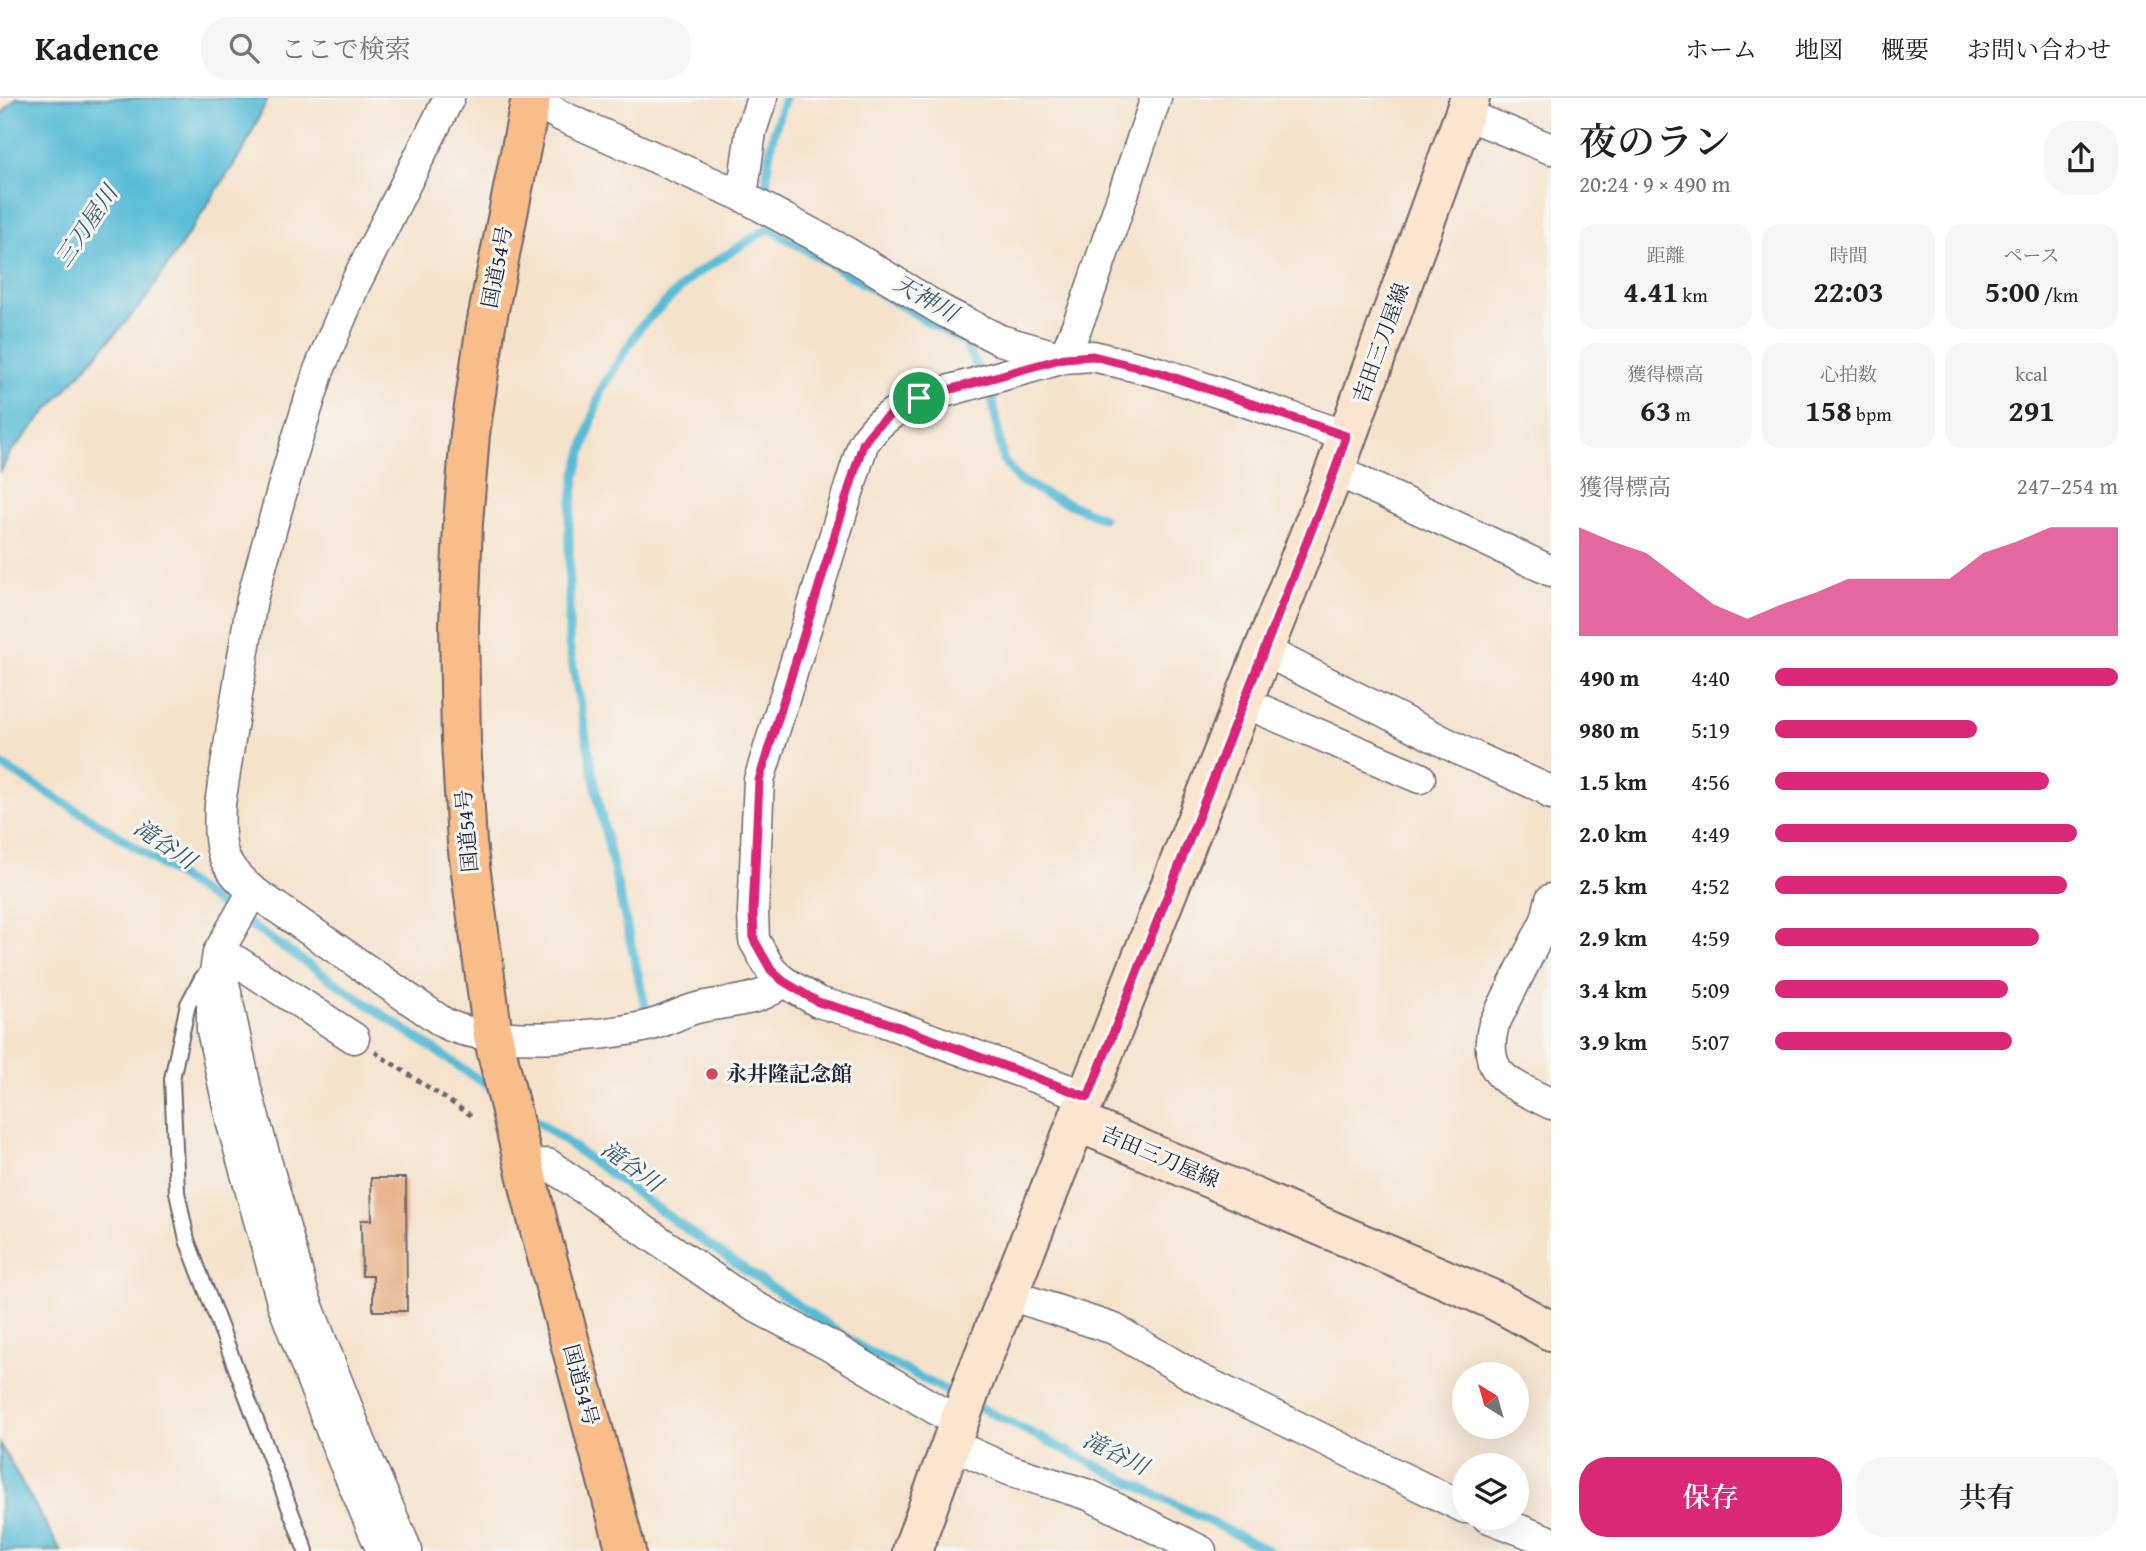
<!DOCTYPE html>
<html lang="ja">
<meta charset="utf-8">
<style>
body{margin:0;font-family:"Gentium Book Plus","Noto Serif JP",serif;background:#f6f6f6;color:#202124;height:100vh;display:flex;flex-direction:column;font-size:26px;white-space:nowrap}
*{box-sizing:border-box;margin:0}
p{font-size:23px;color:#757577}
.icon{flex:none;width:38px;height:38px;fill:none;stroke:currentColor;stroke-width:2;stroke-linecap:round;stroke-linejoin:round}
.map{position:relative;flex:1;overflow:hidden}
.drawer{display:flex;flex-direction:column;background:#fff;width:595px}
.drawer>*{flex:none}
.needle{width:46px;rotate:323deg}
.tools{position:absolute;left:1452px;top:1264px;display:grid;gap:14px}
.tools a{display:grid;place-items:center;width:77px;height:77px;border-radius:50%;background:#fff;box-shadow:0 7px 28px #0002;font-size:35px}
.pin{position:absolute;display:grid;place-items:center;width:60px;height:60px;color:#fff;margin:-30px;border:4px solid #fff;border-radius:50%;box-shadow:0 2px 7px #0007}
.round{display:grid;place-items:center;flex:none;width:74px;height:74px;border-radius:28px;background:#f6f6f6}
.headline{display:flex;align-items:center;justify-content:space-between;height:119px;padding:0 28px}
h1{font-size:38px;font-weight:600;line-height:52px}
.figures{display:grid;grid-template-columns:repeat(3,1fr);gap:10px;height:119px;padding:7px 28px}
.figures div{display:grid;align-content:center;border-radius:18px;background:#f6f6f6;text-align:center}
.figures b{font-size:30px;font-weight:600}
.figures small{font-size:19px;font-weight:400}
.figures p{font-size:19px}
.chart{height:196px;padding:14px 28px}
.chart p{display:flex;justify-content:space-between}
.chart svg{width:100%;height:126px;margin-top:7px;fill:#db2777;opacity:.7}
.action{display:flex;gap:14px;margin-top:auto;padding:14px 28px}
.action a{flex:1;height:80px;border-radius:28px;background:#db2777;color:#fff;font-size:28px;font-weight:600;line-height:80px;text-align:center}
.action a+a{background:#f6f6f6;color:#202124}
ul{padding:0 28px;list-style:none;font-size:23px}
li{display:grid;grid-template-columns:112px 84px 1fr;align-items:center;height:52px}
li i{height:18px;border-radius:9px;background:#db2777}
header{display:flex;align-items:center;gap:42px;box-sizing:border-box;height:98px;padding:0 35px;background:#fff;border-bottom:2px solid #e0e0e0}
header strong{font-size:33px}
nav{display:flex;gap:38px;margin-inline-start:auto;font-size:24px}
.search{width:490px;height:63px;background:#f6f6f6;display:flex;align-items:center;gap:18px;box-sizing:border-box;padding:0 24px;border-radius:28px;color:#757577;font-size:26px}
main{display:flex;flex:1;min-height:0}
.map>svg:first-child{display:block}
</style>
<header>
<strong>Kadence</strong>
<div class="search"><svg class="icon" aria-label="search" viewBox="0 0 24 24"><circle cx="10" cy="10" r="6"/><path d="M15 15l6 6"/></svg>ここで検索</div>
<nav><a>ホーム</a><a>地図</a><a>概要</a><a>お問い合わせ</a></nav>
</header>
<main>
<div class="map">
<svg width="1551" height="1453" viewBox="0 0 1551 1453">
<rect width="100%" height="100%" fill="#f6f6f2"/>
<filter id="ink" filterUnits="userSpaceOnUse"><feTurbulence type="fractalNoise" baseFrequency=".0143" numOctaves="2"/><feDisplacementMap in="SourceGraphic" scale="14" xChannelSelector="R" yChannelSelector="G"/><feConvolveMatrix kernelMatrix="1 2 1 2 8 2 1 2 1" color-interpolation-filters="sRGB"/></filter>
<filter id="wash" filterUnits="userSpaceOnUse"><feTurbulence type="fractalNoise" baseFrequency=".00686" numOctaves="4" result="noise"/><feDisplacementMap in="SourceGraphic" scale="28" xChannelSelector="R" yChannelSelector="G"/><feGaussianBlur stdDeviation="1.57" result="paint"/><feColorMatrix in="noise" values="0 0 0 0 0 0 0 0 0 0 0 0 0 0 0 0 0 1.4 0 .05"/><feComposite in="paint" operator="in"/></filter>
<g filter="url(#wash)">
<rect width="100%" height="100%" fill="#f5e2cb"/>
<g fill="#58bcd6" stroke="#3d6f88" stroke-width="2">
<polygon points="16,0 268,0 244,51 145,202 10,355 0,375 0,18"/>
<polygon points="0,1346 61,1453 0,1453"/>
</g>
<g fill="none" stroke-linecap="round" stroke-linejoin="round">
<g stroke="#58bcd6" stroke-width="9">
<path d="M767,103c-2,-38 5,-67 18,-103"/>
<polyline points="769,130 965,245 992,299 1003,362 1019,382 1045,396 1103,420"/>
<polyline points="0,666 116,736 494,992"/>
<polyline points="646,911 599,707 569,547 569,425 576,376 601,292 640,229 694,177 769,130"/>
<polyline points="525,1014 697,1139 862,1250 957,1298"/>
<polyline points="973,1306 1269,1453"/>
</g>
</g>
<g id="blocks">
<polygon fill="#e8b086" points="371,1080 406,1080 407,1213 373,1213 373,1178 362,1178 361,1122 372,1122"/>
</g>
</g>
<g filter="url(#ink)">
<use href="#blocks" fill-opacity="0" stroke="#6c656d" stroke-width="2"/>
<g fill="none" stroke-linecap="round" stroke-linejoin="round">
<g stroke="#6c656d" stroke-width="18">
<polyline id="lane" points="209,873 202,880 188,906 172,981 177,1094 187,1142 306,1453"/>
</g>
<g stroke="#6c656d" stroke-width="33">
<g id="street">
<polyline points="532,0 559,17 742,98 846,154 943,213 1000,242 1063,260"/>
<polyline points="1465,16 1551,51"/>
<polyline points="742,98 751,33 762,0"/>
<polyline points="1064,260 1086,205 1156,0"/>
<polyline points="1335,372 1551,473"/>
<polyline points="1263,552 1464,654 1546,691 1551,696"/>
<polyline points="1243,604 1420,680"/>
<path d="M253,793l191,132c45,23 157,15 207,2 16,-4 30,-13 46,-17 27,-7 66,-5 86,-27"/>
<path d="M1551,801l-5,21 -52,104c-14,53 17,59 57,80"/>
<polyline points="218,855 238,864 354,940"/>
<polyline points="224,885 246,991 304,1198 361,1345 407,1453"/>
<path d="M1088,999l-211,-78 -59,-17 -35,-21 -12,-11 -17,-30 -1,-28 6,-132 104,-336c14,-22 32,-35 56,-45l145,-41 29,-2 68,17 185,63"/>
<polyline points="524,1068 548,1066 752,1207 830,1248 959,1325"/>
<polyline points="1010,1197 1114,1231 1197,1280 1465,1410"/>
<polyline points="951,1346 1009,1372 1089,1397 1201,1453"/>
<polyline points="1487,1419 1551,1444"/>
<path d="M382,1453l-42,-98 -57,-148 -51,-181 -20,-94v-38l6,-39 35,-62c-34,-27 -35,-45 -33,-87l32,-205 38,-137 29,-92 36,-86 94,-186"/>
</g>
</g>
<g stroke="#6c656d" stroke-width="42">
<g id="secondary">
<polyline points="1078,1024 1496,1203 1551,1233"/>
<polyline points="912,1453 975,1280 1335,372 1470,0"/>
</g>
</g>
<g stroke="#6c656d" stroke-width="42">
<polyline id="highway" points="531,0 486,227 470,336 463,425 459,527 461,643 467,745 493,938 539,1129 626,1453"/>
</g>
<polyline stroke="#6c656d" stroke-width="4.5" stroke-dasharray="5 5" stroke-linecap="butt" points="375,954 475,1020"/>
<use href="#lane" stroke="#fff" stroke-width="14"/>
<use href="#street" stroke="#fff" stroke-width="30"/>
<use href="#secondary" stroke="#fce5cf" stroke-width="38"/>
<use href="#highway" stroke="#f8bd88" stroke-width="38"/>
</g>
</g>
<g fill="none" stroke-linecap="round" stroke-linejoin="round" filter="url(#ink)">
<g stroke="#fff" stroke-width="14">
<path id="route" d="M1093,258l68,17 185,63 -11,34 -247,627 -211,-78 -59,-17 -35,-21 -12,-11 -17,-30 -1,-28 6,-132 104,-336c14,-22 32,-35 56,-46l145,-40z"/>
</g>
<use href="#route" stroke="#db2777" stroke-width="9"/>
</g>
<circle fill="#d1495b" stroke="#f6f6f2" stroke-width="2.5" cx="712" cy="976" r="7"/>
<g text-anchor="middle" stroke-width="6" stroke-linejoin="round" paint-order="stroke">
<g font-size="21" fill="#22223b" stroke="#f6f6f2">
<text transform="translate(497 169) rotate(-79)" y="7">国道54号</text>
<text transform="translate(1381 245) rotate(-70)" y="7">吉田三刀屋線</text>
<text transform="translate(467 733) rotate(-95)" y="7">国道54号</text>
<text transform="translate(1160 1059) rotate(23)" y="7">吉田三刀屋線</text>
<text transform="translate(581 1287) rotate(75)" y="7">国道54号</text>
</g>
<g font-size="21" font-weight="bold" fill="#22223b" stroke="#f6f6f2" text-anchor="start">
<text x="726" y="983">永井隆記念館</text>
</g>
<g font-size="23" font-style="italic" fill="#355871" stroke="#f6f6f2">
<text transform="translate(86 128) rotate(-56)" y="8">三刀屋川</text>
<text transform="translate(926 200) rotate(30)" y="8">天神川</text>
<text transform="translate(165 746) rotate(34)" y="8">滝谷川</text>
<text transform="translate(632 1068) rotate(36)" y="8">滝谷川</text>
<text transform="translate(1116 1355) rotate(26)" y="8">滝谷川</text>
</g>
</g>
</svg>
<div class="tools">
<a><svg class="needle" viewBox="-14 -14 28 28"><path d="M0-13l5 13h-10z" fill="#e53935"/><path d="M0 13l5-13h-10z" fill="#757577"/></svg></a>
<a><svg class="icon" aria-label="layers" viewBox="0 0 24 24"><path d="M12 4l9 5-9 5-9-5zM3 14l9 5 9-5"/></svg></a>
</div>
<div class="pin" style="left:919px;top:300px;background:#1e9e55"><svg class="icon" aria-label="arrive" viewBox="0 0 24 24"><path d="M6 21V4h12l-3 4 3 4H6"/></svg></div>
</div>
<section class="drawer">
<div class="headline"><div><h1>夜のラン</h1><p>20:24 · 9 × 490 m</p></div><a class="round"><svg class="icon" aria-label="share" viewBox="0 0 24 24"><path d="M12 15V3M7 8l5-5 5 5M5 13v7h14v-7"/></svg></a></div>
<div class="figures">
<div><p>距離</p><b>4.41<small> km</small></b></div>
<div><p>時間</p><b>22:03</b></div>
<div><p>ペース</p><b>5:00<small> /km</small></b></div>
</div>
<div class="figures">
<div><p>獲得標高</p><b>63<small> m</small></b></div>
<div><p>心拍数</p><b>158<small> bpm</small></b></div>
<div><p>kcal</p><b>291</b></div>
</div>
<div class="chart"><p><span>獲得標高</span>247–254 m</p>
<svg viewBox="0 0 160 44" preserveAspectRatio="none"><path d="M0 44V6L10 11L20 15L30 24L40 33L50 38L60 33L70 29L80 24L90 24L100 24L110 24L120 15L130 11L140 6L150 6L160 6V44z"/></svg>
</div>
<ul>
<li><b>490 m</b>4:40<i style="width:100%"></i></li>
<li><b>980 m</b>5:19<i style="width:59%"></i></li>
<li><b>1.5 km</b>4:56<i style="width:80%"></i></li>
<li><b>2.0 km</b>4:49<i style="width:88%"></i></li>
<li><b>2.5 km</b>4:52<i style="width:85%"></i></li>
<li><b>2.9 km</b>4:59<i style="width:77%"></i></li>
<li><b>3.4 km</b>5:09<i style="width:68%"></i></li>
<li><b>3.9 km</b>5:07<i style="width:69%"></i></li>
</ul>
<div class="action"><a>保存</a><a>共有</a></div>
</section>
</main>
